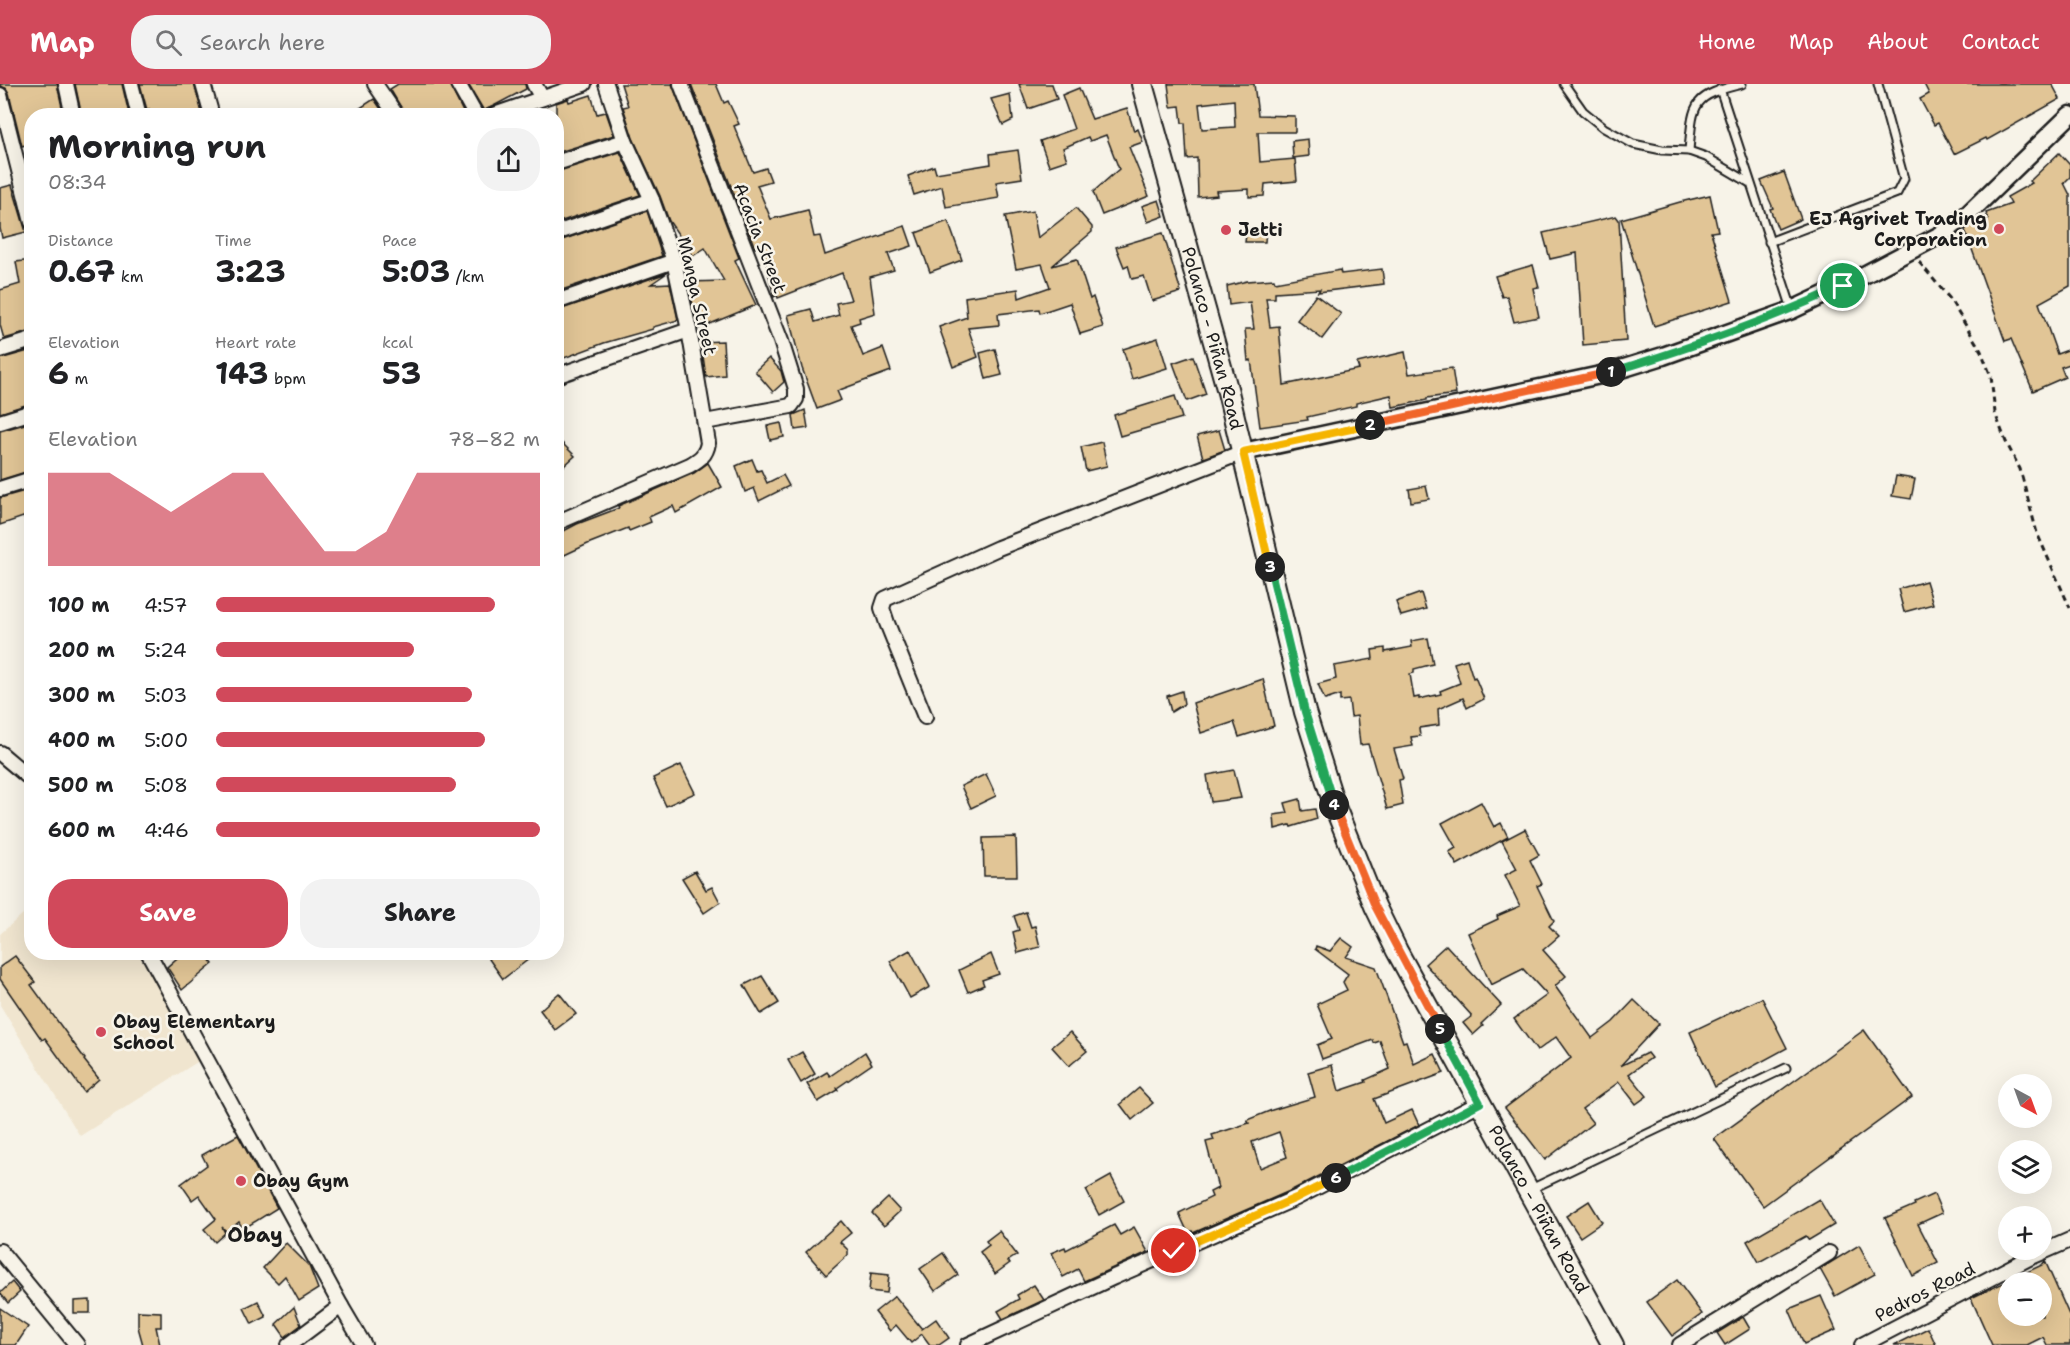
<!DOCTYPE html>
<meta charset="utf-8">
<style>
body{margin:0;font-family:"Shantell Sans",sans-serif;background:#f2f2f2;color:#202124;height:100vh;display:flex;flex-direction:column;font-size:22px;white-space:nowrap}
*{box-sizing:border-box;margin:0}
p{font-size:20px;color:#757577}
.icon{flex:none;width:33px;height:33px;fill:none;stroke:currentColor;stroke-width:2;stroke-linecap:round;stroke-linejoin:round}
.map{position:relative;flex:1;overflow:hidden}
.sheet{position:absolute;left:24px;top:24px;width:540px;height:852px;display:flex;flex-direction:column;background:#fff;border-radius:24px;box-shadow:0 6px 24px #0002}
.sheet>*{flex:none}
.needle{width:39px;rotate:139deg}
.tools{position:absolute;left:1998px;top:990px;display:grid;gap:12px}
.tools a{display:grid;place-items:center;width:54px;height:54px;border-radius:50%;background:#fff;box-shadow:0 6px 24px #0002;font-size:30px}
.pin{position:absolute;display:grid;place-items:center;width:51px;height:51px;color:#fff;margin:-26px;border:3px solid #fff;border-radius:50%;box-shadow:0 2px 6px #0007}
.km{position:absolute;width:30px;height:30px;margin:-15px;border-radius:50%;background:#222;color:#fff;font-size:16px;line-height:30px;text-align:center}
.round{display:grid;place-items:center;flex:none;width:63px;height:63px;border-radius:24px;background:#f2f2f2}
.head{display:flex;align-items:center;justify-content:space-between;height:102px;padding:0 24px}
h1{font-size:33px;font-weight:700;line-height:45px}
.figures{display:grid;grid-template-columns:repeat(3,1fr);gap:9px;height:102px;padding:6px 24px}
.figures div{display:grid;align-content:center}
.figures b{font-size:30px;font-weight:700}
.figures small{font-size:16px;font-weight:400}
.figures p{font-size:16px}
.chart{height:168px;padding:12px 24px}
.chart p{display:flex;justify-content:space-between}
.chart svg{width:100%;height:108px;margin-top:6px;fill:#d1495b;opacity:.7}
.action{display:flex;gap:12px;margin-top:auto;padding:12px 24px}
.action a{flex:1;height:69px;border-radius:24px;background:#d1495b;color:#fff;font-size:24px;font-weight:700;line-height:69px;text-align:center}
.action a+a{background:#f2f2f2;color:#202124}
ul{padding:0 24px;list-style:none;font-size:20px}
li{display:grid;grid-template-columns:96px 72px 1fr;align-items:center;height:45px}
li i{height:15px;border-radius:8px;background:#d1495b}
header{display:flex;align-items:center;gap:36px;box-sizing:border-box;height:84px;padding:0 30px;background:#d1495b;color:#fff}
header strong{font-size:28px}
nav{display:flex;gap:33px;margin-inline-start:auto;font-size:21px}
.search{width:420px;height:54px;background:#f2f2f2;display:flex;align-items:center;gap:15px;box-sizing:border-box;padding:0 21px;border-radius:24px;color:#757577;font-size:22px}
.map>svg:first-child{display:block}
</style>
<header>
<strong>Map</strong>
<div class="search"><svg class="icon" aria-label="search" viewBox="0 0 24 24"><circle cx="10" cy="10" r="6"/><path d="M15 15l6 6"/></svg>Search here</div>
<nav><a>Home</a><a>Map</a><a>About</a><a>Contact</a></nav>
</header>
<div class="map">
<svg width="2070" height="1261" viewBox="0 0 2070 1261">
<rect width="100%" height="100%" fill="#f7f3e8"/>
<filter id="ink" filterUnits="userSpaceOnUse"><feTurbulence type="fractalNoise" baseFrequency=".0167" numOctaves="2"/><feDisplacementMap in="SourceGraphic" scale="12" xChannelSelector="R" yChannelSelector="G"/><feConvolveMatrix kernelMatrix="1 2 1 2 8 2 1 2 1" color-interpolation-filters="sRGB"/></filter>
<g filter="url(#ink)">
<polygon fill="#f0e5cf" points="31,823 32,868 138,869 202,975 80,1052 0,921 0,850"/>
<g fill="#e1c596" stroke="#1c1c1c" stroke-width="1.5" fill-rule="evenodd">
<polygon points="0,0 57,0 64,32 32,32 32,59 22,62 9,9 6,4 0,2"/>
<polygon points="75,0 122,0 129,30 87,32 86,27 81,28"/>
<polygon points="140,0 194,0 203,32 150,32 149,25 147,26"/>
<polygon points="398,0 449,0 465,32 406,32 390,5"/>
<polygon points="468,0 525,0 526,5 484,27"/>
<polygon points="621,0 672,0 739,174 735,176 756,221 698,245 688,198 724,197 705,164 693,172 669,137 660,112 633,54 623,23 628,22"/>
<polygon points="691,0 716,0 724,19 728,17 739,40 734,42 753,88 766,84 771,97 757,101 771,135 808,126 814,153 820,152 825,171 886,150 886,148 905,142 912,162 888,170 894,186 870,193 875,229 859,234 860,238 851,241 863,272 883,264 891,287 837,307 841,316 817,325 802,284 788,231 811,225 815,238 839,231 836,219 851,216 842,189 778,214 777,211 774,213 762,160 755,164"/>
<polygon points="1019,0 1052,0 1057,15 1028,25"/>
<path d="M1168,0h86l4,31 37,1v16h-37l2,30 35,-3 2,22 -32,3 -1,12 -15,1v-8l-33,2 1,4 -19,2 -1,-39 -10,1 -2,-36h-3l-2,-17 -9,1zM1234,16l1,27 -33,2 -3,-25z"/>
<polygon points="1924,0 2052,0 2060,15 1987,56 1986,54 1954,70 1938,39 1934,41 1920,15 1929,10"/>
<polygon points="1079,4 1092,35 1127,24 1134,47 1138,45 1143,58 1129,63 1149,112 1102,131 1093,108 1119,85 1106,51 1090,57 1088,53 1063,64 1067,76 1049,82 1040,57 1074,45 1062,11"/>
<polygon points="1010,10 1013,36 1003,41 991,15"/>
<polygon points="591,11 597,30 606,28 614,51 556,69 556,19 568,15 569,18"/>
<polygon points="374,15 386,32 348,32"/>
<polygon points="1308,55 1309,72 1293,74 1292,57"/>
<polygon points="1018,66 1022,94 996,98 999,114 946,123 942,102 914,111 908,92 934,82 936,89 991,80 990,70"/>
<polygon points="620,68 640,111 556,139 556,88"/>
<polygon points="2059,69 2070,81 2070,93 2064,99 2070,111 2070,202 2039,219 2057,270 2070,265 2070,280 2061,283 2065,293 2033,307 2011,255 2005,257 1965,146 1971,141 1988,135 1986,129 2011,120 2007,113 2032,99 2030,97"/>
<polygon points="1784,88 1801,135 1778,145 1770,125 1773,124 1761,97"/>
<polygon points="12,101 26,148 2,154 0,144 0,104"/>
<polygon points="1710,111 1718,147 1711,148 1732,217 1654,242 1621,135 1680,118"/>
<polygon points="1159,116 1164,132 1148,138 1142,122"/>
<polygon points="1076,124 1092,143 1092,148 1052,182 1077,175 1090,215 1093,213 1103,243 1080,250 1070,219 1040,229 1039,225 998,230 999,241 968,244 978,273 953,283 939,243 967,233 965,213 1018,205 1019,214 1050,203 1042,180 1016,185 1005,132 1033,127 1038,154"/>
<polygon points="647,127 662,172 556,208 556,158"/>
<polygon points="1616,132 1619,136 1626,257 1583,261 1577,169 1550,175 1543,149"/>
<polygon points="948,137 962,176 930,188 916,149"/>
<polygon points="1247,144 1266,144 1265,158 1245,158"/>
<polygon points="1163,149 1181,208 1152,217 1144,192 1132,195 1128,181 1124,183 1116,163"/>
<polygon points="32,176 32,247 4,255 0,241 0,206 20,200 16,178"/>
<polygon points="1533,181 1539,203 1533,204 1539,233 1514,238 1507,212 1502,213 1495,192"/>
<polygon points="1382,185 1384,200 1318,208 1320,205 1275,208 1275,214 1266,214 1270,243 1279,242 1284,301 1359,285 1357,279 1405,268 1409,290 1452,284 1456,310 1427,314 1427,316 1393,323 1391,311 1356,319 1356,322 1307,333 1308,336 1260,343 1251,276 1248,277 1245,245 1254,245 1250,218 1229,221 1227,202 1247,197 1274,195 1275,198 1340,186 1341,190"/>
<polygon points="667,189 651,200 670,199 678,236 653,243 653,245 604,259 556,277 556,227"/>
<polygon points="1316,211 1341,230 1322,255 1297,236"/>
<polygon points="1158,254 1167,284 1132,295 1123,265"/>
<polygon points="723,257 725,291 706,293 701,258"/>
<polygon points="995,265 1002,291 986,295 980,269"/>
<polygon points="32,266 32,319 0,329 0,275"/>
<polygon points="1193,272 1206,310 1187,317 1173,279"/>
<polygon points="769,274 781,287 784,298 773,308 755,287"/>
<polygon points="1175,312 1182,334 1120,352 1114,331"/>
<polygon points="805,326 808,344 795,346 793,331"/>
<polygon points="32,338 32,386 0,396 0,347"/>
<polygon points="781,339 784,353 770,356 767,342"/>
<polygon points="1219,346 1225,366 1203,374 1197,352"/>
<polygon points="556,353 575,372 556,389"/>
<polygon points="1102,358 1107,382 1086,387 1081,363"/>
<polygon points="752,375 757,387 761,386 767,399 783,391 789,402 759,417 754,404 745,408 736,382"/>
<polygon points="708,379 722,403 676,429 673,422 649,433 651,438 629,447 628,444 590,459 556,475 556,451 577,440 619,424 618,422 694,389"/>
<polygon points="1896,392 1915,395 1911,415 1892,412"/>
<polygon points="1426,402 1429,415 1411,418 1409,405"/>
<polygon points="32,405 32,430 0,441 0,414"/>
<polygon points="1926,497 1933,520 1904,528 1898,505"/>
<polygon points="1421,509 1426,525 1401,532 1396,518"/>
<polygon points="1428,554 1433,580 1414,585 1414,589 1410,590 1414,614 1419,613 1419,615 1441,610 1440,607 1460,599 1454,579 1467,575 1473,594 1475,593 1484,615 1467,624 1463,614 1438,625 1439,641 1419,644 1420,652 1411,653 1413,662 1394,665 1403,695 1399,696 1403,721 1387,725 1368,660 1360,661 1357,632 1351,633 1349,616 1340,617 1340,611 1325,616 1318,600 1336,595 1334,582 1373,575 1372,566 1385,564 1385,568 1412,563 1411,557"/>
<polygon points="1263,595 1274,642 1239,653 1234,638 1201,649 1193,619"/>
<polygon points="1182,607 1184,620 1171,628 1167,612"/>
<polygon points="681,681 695,709 666,722 653,694"/>
<polygon points="1234,686 1241,714 1211,718 1207,691"/>
<polygon points="986,690 996,712 971,724 961,702"/>
<polygon points="1300,715 1302,727 1315,725 1317,735 1291,743 1290,741 1275,745 1274,731 1288,729 1285,719"/>
<polygon points="1481,718 1494,743 1501,739 1508,753 1457,781 1449,768 1456,764 1442,739"/>
<polygon points="1525,745 1539,771 1530,776 1542,800 1537,802 1554,837 1549,842 1559,852 1543,866 1566,892 1555,902 1592,954 1613,938 1634,916 1659,940 1620,982 1647,969 1651,974 1629,990 1647,1012 1636,1020 1619,998 1582,1025 1593,1039 1545,1076 1505,1024 1571,974 1556,953 1537,967 1514,935 1547,911 1523,885 1491,901 1468,849 1498,835 1497,832 1520,822 1505,791 1517,785 1502,757"/>
<polygon points="1016,753 1017,792 984,792 983,754"/>
<polygon points="695,787 706,806 712,803 720,818 704,829 682,794"/>
<polygon points="1026,828 1031,843 1035,842 1040,863 1018,869 1013,848 1019,846 1014,832"/>
<path d="M1341,854l12,9 -7,10 30,10 27,75 3,-1 8,23 21,-10 9,19 -70,26 10,24 28,-13 7,15 -127,65 -99,43 -1,-2 -4,2 -9,-20 33,-16 -2,-5 8,-4 -12,-46 8,-2 -2,-5 37,-12 -2,-3 25,-10 43,-13 -7,-25 24,-7 7,26 27,-9 -1,-2 25,-11 -10,-28 -6,2 -1,-3 -51,19 -5,-14 15,-6 -15,-35 30,-14 -4,-8 5,-8 -33,-25 1,-3 14,5zM1279,1048l8,25 -27,11 -8,-26z"/>
<polygon points="1446,861 1501,921 1481,940 1483,942 1473,951 1463,939 1472,932 1425,880"/>
<polygon points="910,866 930,903 910,914 890,877"/>
<polygon points="184,868 203,868 213,880 182,906 167,883"/>
<polygon points="484,868 538,868 503,895"/>
<polygon points="991,870 999,890 982,896 984,901 968,908 959,886"/>
<polygon points="15,872 35,898 31,901 85,975 84,976 99,995 84,1008 45,954 42,956 0,895 0,883"/>
<polygon points="762,892 779,919 761,930 744,901"/>
<polygon points="559,909 576,930 555,946 540,926"/>
<polygon points="1762,914 1787,964 1715,1003 1690,948"/>
<polygon points="1864,946 1912,1013 1763,1122 1714,1055"/>
<polygon points="1070,948 1087,967 1069,982 1052,963"/>
<polygon points="802,968 815,990 801,999 788,976"/>
<polygon points="865,968 872,980 837,1004 838,1006 818,1018 807,1000 827,988 830,992"/>
<polygon points="1139,1004 1153,1019 1132,1036 1120,1020"/>
<polygon points="238,1051 277,1124 243,1145 239,1138 227,1148 222,1143 225,1149 215,1158 204,1145 216,1135 199,1111 192,1116 181,1100 207,1081 202,1071"/>
<polygon points="1111,1092 1124,1117 1099,1131 1086,1106"/>
<polygon points="1934,1110 1942,1129 1918,1140 1938,1179 1913,1192 1885,1134 1915,1121 1914,1119"/>
<polygon points="888,1114 900,1127 884,1142 872,1129"/>
<polygon points="1819,1115 1834,1141 1809,1156 1806,1152 1759,1178 1747,1157"/>
<polygon points="1589,1117 1602,1138 1580,1153 1566,1132"/>
<polygon points="841,1137 851,1149 840,1158 848,1166 848,1171 826,1191 806,1168"/>
<polygon points="1114,1141 1120,1151 1134,1143 1148,1168 1084,1197 1078,1185 1063,1193 1051,1169 1065,1163 1066,1166"/>
<polygon points="999,1147 1017,1171 1008,1177 1010,1179 995,1190 980,1168 989,1161 986,1157"/>
<polygon points="286,1159 309,1182 318,1205 299,1217 285,1192 278,1199 263,1184"/>
<polygon points="1859,1161 1875,1190 1835,1212 1820,1185"/>
<polygon points="943,1169 958,1191 935,1207 920,1185"/>
<path d="M2045,1177l25,56v28h-23l-4,-8 -16,8h-35l-21,-47 71,-33zM2008,1198h34v34h-34z"/>
<polygon points="871,1189 889,1191 887,1209 869,1207"/>
<polygon points="1677,1196 1702,1230 1672,1252 1647,1218"/>
<polygon points="12,1198 20,1208 8,1219 0,1209"/>
<polygon points="1034,1201 1044,1216 1003,1235 998,1227 1019,1215 1017,1211"/>
<polygon points="895,1212 922,1245 936,1235 949,1254 939,1261 930,1261 922,1250 911,1259 896,1241 890,1247 875,1228"/>
<polygon points="1821,1212 1836,1246 1804,1260 1789,1225"/>
<polygon points="90,1216 90,1229 74,1229 74,1217"/>
<polygon points="258,1217 266,1233 252,1240 244,1224"/>
<polygon points="294,1223 301,1241 285,1253 276,1240"/>
<polygon points="0,1224 28,1243 16,1261 0,1261"/>
<polygon points="138,1227 161,1228 161,1243 156,1243 160,1261 143,1261 138,1243"/>
<polygon points="1743,1233 1750,1245 1725,1261 1717,1249"/>
<polygon points="1928,1244 1936,1261 1894,1261"/>
</g>
<g fill="none" stroke-linecap="round" stroke-linejoin="round">
<g stroke="#1c1c1c" stroke-width="11">
<g id="service">
<polyline points="1564,0 1583,27 1604,44 1633,60 1662,66 1689,67 1706,73 1750,99"/>
<polyline points="1720,5 1792,225"/>
<path d="M1689,67c4,-49 3,-55 53,-67"/>
<polyline points="1769,158 1897,109 1904,95 1878,0"/>
<polyline points="1531,1105 1786,984"/>
</g>
</g>
<g stroke="#1c1c1c" stroke-width="18">
<g id="minor">
<polyline points="66,0 73,32"/>
<polyline points="131,0 139,32"/>
<polyline points="203,0 212,32"/>
<polyline points="375,0 397,32"/>
<polyline points="458,0 476,32"/>
<polyline points="534,0 542,14"/>
<polyline points="681,0 781,257 796,305 796,315 791,322 705,338"/>
<polyline points="0,11 32,138"/>
<polyline points="491,32 584,0"/>
<polyline points="556,79 625,57"/>
<polyline points="556,149 652,116"/>
<polyline points="556,218 674,177"/>
<polyline points="0,266 32,256"/>
<polyline points="556,292 689,246"/>
<polyline points="0,338 32,328"/>
<polyline points="0,405 32,395"/>
<path d="M556,439l134,-58c10,-6 16,-10 18,-22l-19,-113 -15,-69 -22,-61 -27,-59 -19,-57"/>
<polyline points="925,633 887,539 882,524 885,515 998,464 1243,368"/>
<polyline points="0,669 32,696"/>
<polyline points="148,868 341,1222 364,1261"/>
<polyline points="0,1167 77,1261"/>
<polyline points="289,1261 341,1222"/>
<polyline points="968,1261 1114,1193 1296,1114 1480,1019"/>
<polyline points="1680,1261 1829,1169"/>
<polyline points="1862,1261 2029,1174 2070,1156"/>
</g>
</g>
<g stroke="#1c1c1c" stroke-width="21">
<polyline id="tertiary" points="1243,368 1605,290 1663,272 1792,226 1843,202 1942,150 1968,130 2070,31"/>
</g>
<g stroke="#1c1c1c" stroke-width="24">
<g id="secondary">
<path id="s1" d="M1142,0l86,308 77,320 30,95 40,99 22,45 216,394"/>
</g>
</g>
<polyline stroke="#1c1c1c" stroke-width="3" stroke-dasharray="6 4.5" stroke-linecap="butt" points="1919,178 1950,215 1981,267 1991,292 1995,329 2006,358 2020,385 2037,449 2070,524"/>
<use href="#service" stroke="#f7f3e8" stroke-width="7"/>
<use href="#minor" stroke="#f7f3e8" stroke-width="14"/>
<use href="#tertiary" stroke="#f7f3e8" stroke-width="16"/>
<use href="#secondary" stroke="#f7f3e8" stroke-width="20"/>
</g>
</g>
<g fill="none" stroke-linecap="round" stroke-linejoin="round" filter="url(#ink)">
<g stroke="#fff" stroke-width="12">
<path id="split-1" d="M1611,288c79,-24 157,-51 232,-86"/>
</g>
<g stroke="#fff" stroke-width="12">
<polyline id="split-2" points="1370,341 1611,288"/>
</g>
<g stroke="#fff" stroke-width="12">
<polyline id="split-3" points="1270,483 1243,368 1370,341"/>
</g>
<g stroke="#fff" stroke-width="12">
<polyline id="split-4" points="1270,483 1305,628 1334,721"/>
</g>
<g stroke="#fff" stroke-width="12">
<polyline id="split-5" points="1334,721 1375,822 1440,945"/>
</g>
<g stroke="#fff" stroke-width="12">
<polyline id="split-6" points="1336,1094 1480,1019 1440,945"/>
</g>
<g stroke="#fff" stroke-width="12">
<polyline id="split-7" points="1174,1167 1296,1114 1336,1094"/>
</g>
<use href="#split-1" stroke="#22a559" stroke-width="8"/>
<use href="#split-2" stroke="#f0652b" stroke-width="8"/>
<use href="#split-3" stroke="#f5b400" stroke-width="8"/>
<use href="#split-4" stroke="#22a559" stroke-width="8"/>
<use href="#split-5" stroke="#f0652b" stroke-width="8"/>
<use href="#split-6" stroke="#22a559" stroke-width="8"/>
<use href="#split-7" stroke="#f5b400" stroke-width="8"/>
</g>
<g fill="#d1495b" stroke="#f7f3e8" stroke-width="2">
<circle cx="1999" cy="145" r="6"/>
<circle cx="1226" cy="146" r="6"/>
<circle cx="101" cy="948" r="6"/>
<circle cx="241" cy="1097" r="6"/>
</g>
<g text-anchor="middle" stroke-width="5" stroke-linejoin="round" paint-order="stroke">
<g font-size="18" font-weight="bold" fill="#1c1c1c" stroke="#f7f3e8" text-anchor="start">
<text x="1987" y="141" text-anchor="end">EJ Agrivet Trading<tspan x="1987" dy="21">Corporation</tspan></text>
<text x="1238" y="152">Jetti</text>
<text x="113" y="944">Obay Elementary<tspan x="113" dy="21">School</tspan></text>
<text x="253" y="1103">Obay Gym</text>
</g>
<g font-size="18" fill="#1c1c1c" stroke="#f7f3e8">
<text transform="translate(760 154) rotate(69)" y="6">Acacia Street</text>
<text transform="translate(697 212) rotate(77)" y="6">Manga Street</text>
<text dy="6" stroke="none"><textPath href="#s1" startOffset="264">Polanco - Piñan Road</textPath></text>
<text dy="6" stroke="none"><textPath href="#s1" startOffset="1200">Polanco - Piñan Road</textPath></text>
<text transform="translate(1925 1208) rotate(-27)" y="6">Pedros Road</text>
</g>
<g font-size="21" font-weight="bold" fill="#1c1c1c" stroke="#f7f3e8">
<text x="255" y="1158">Obay</text>
</g>
</g>
</svg>
<div class="tools">
<a><svg class="needle" viewBox="-14 -14 28 28"><path d="M0-13l5 13h-10z" fill="#e53935"/><path d="M0 13l5-13h-10z" fill="#757577"/></svg></a>
<a><svg class="icon" aria-label="layers" viewBox="0 0 24 24"><path d="M12 4l9 5-9 5-9-5zM3 14l9 5 9-5"/></svg></a>
<a>+</a>
<a>−</a>
</div>
<div class="pin" style="left:1843px;top:202px;background:#1e9e55"><svg class="icon" aria-label="arrive" viewBox="0 0 24 24"><path d="M6 21V4h12l-3 4 3 4H6"/></svg></div>
<div class="pin" style="left:1174px;top:1167px;background:#d93025"><svg class="icon" aria-label="check" viewBox="0 0 24 24"><path d="M5 12l5 5 9-10"/></svg></div>
<b class="km" style="left:1611px;top:288px">1</b>
<b class="km" style="left:1370px;top:341px">2</b>
<b class="km" style="left:1270px;top:483px">3</b>
<b class="km" style="left:1334px;top:721px">4</b>
<b class="km" style="left:1440px;top:945px">5</b>
<b class="km" style="left:1336px;top:1094px">6</b>
<section class="sheet">
<div class="head"><div><h1>Morning run</h1><p>08:34</p></div><a class="round"><svg class="icon" aria-label="share" viewBox="0 0 24 24"><path d="M12 15V3M7 8l5-5 5 5M5 13v7h14v-7"/></svg></a></div>
<div class="figures">
<div><p>Distance</p><b>0.67<small> km</small></b></div>
<div><p>Time</p><b>3:23</b></div>
<div><p>Pace</p><b>5:03<small> /km</small></b></div>
</div>
<div class="figures">
<div><p>Elevation</p><b>6<small> m</small></b></div>
<div><p>Heart rate</p><b>143<small> bpm</small></b></div>
<div><p>kcal</p><b>53</b></div>
</div>
<div class="chart"><p><span>Elevation</span>78–82 m</p>
<svg viewBox="0 0 160 44" preserveAspectRatio="none"><path d="M0 44V6L10 6L20 6L30 14L40 22L50 14L60 6L70 6L80 22L90 38L100 38L110 30L120 6L130 6L140 6L150 6L160 6V44z"/></svg>
</div>
<ul>
<li><b>100 m</b>4:57<i style="width:86%"></i></li>
<li><b>200 m</b>5:24<i style="width:61%"></i></li>
<li><b>300 m</b>5:03<i style="width:79%"></i></li>
<li><b>400 m</b>5:00<i style="width:83%"></i></li>
<li><b>500 m</b>5:08<i style="width:74%"></i></li>
<li><b>600 m</b>4:46<i style="width:100%"></i></li>
</ul>
<div class="action"><a>Save</a><a>Share</a></div>
</section>
</div>
